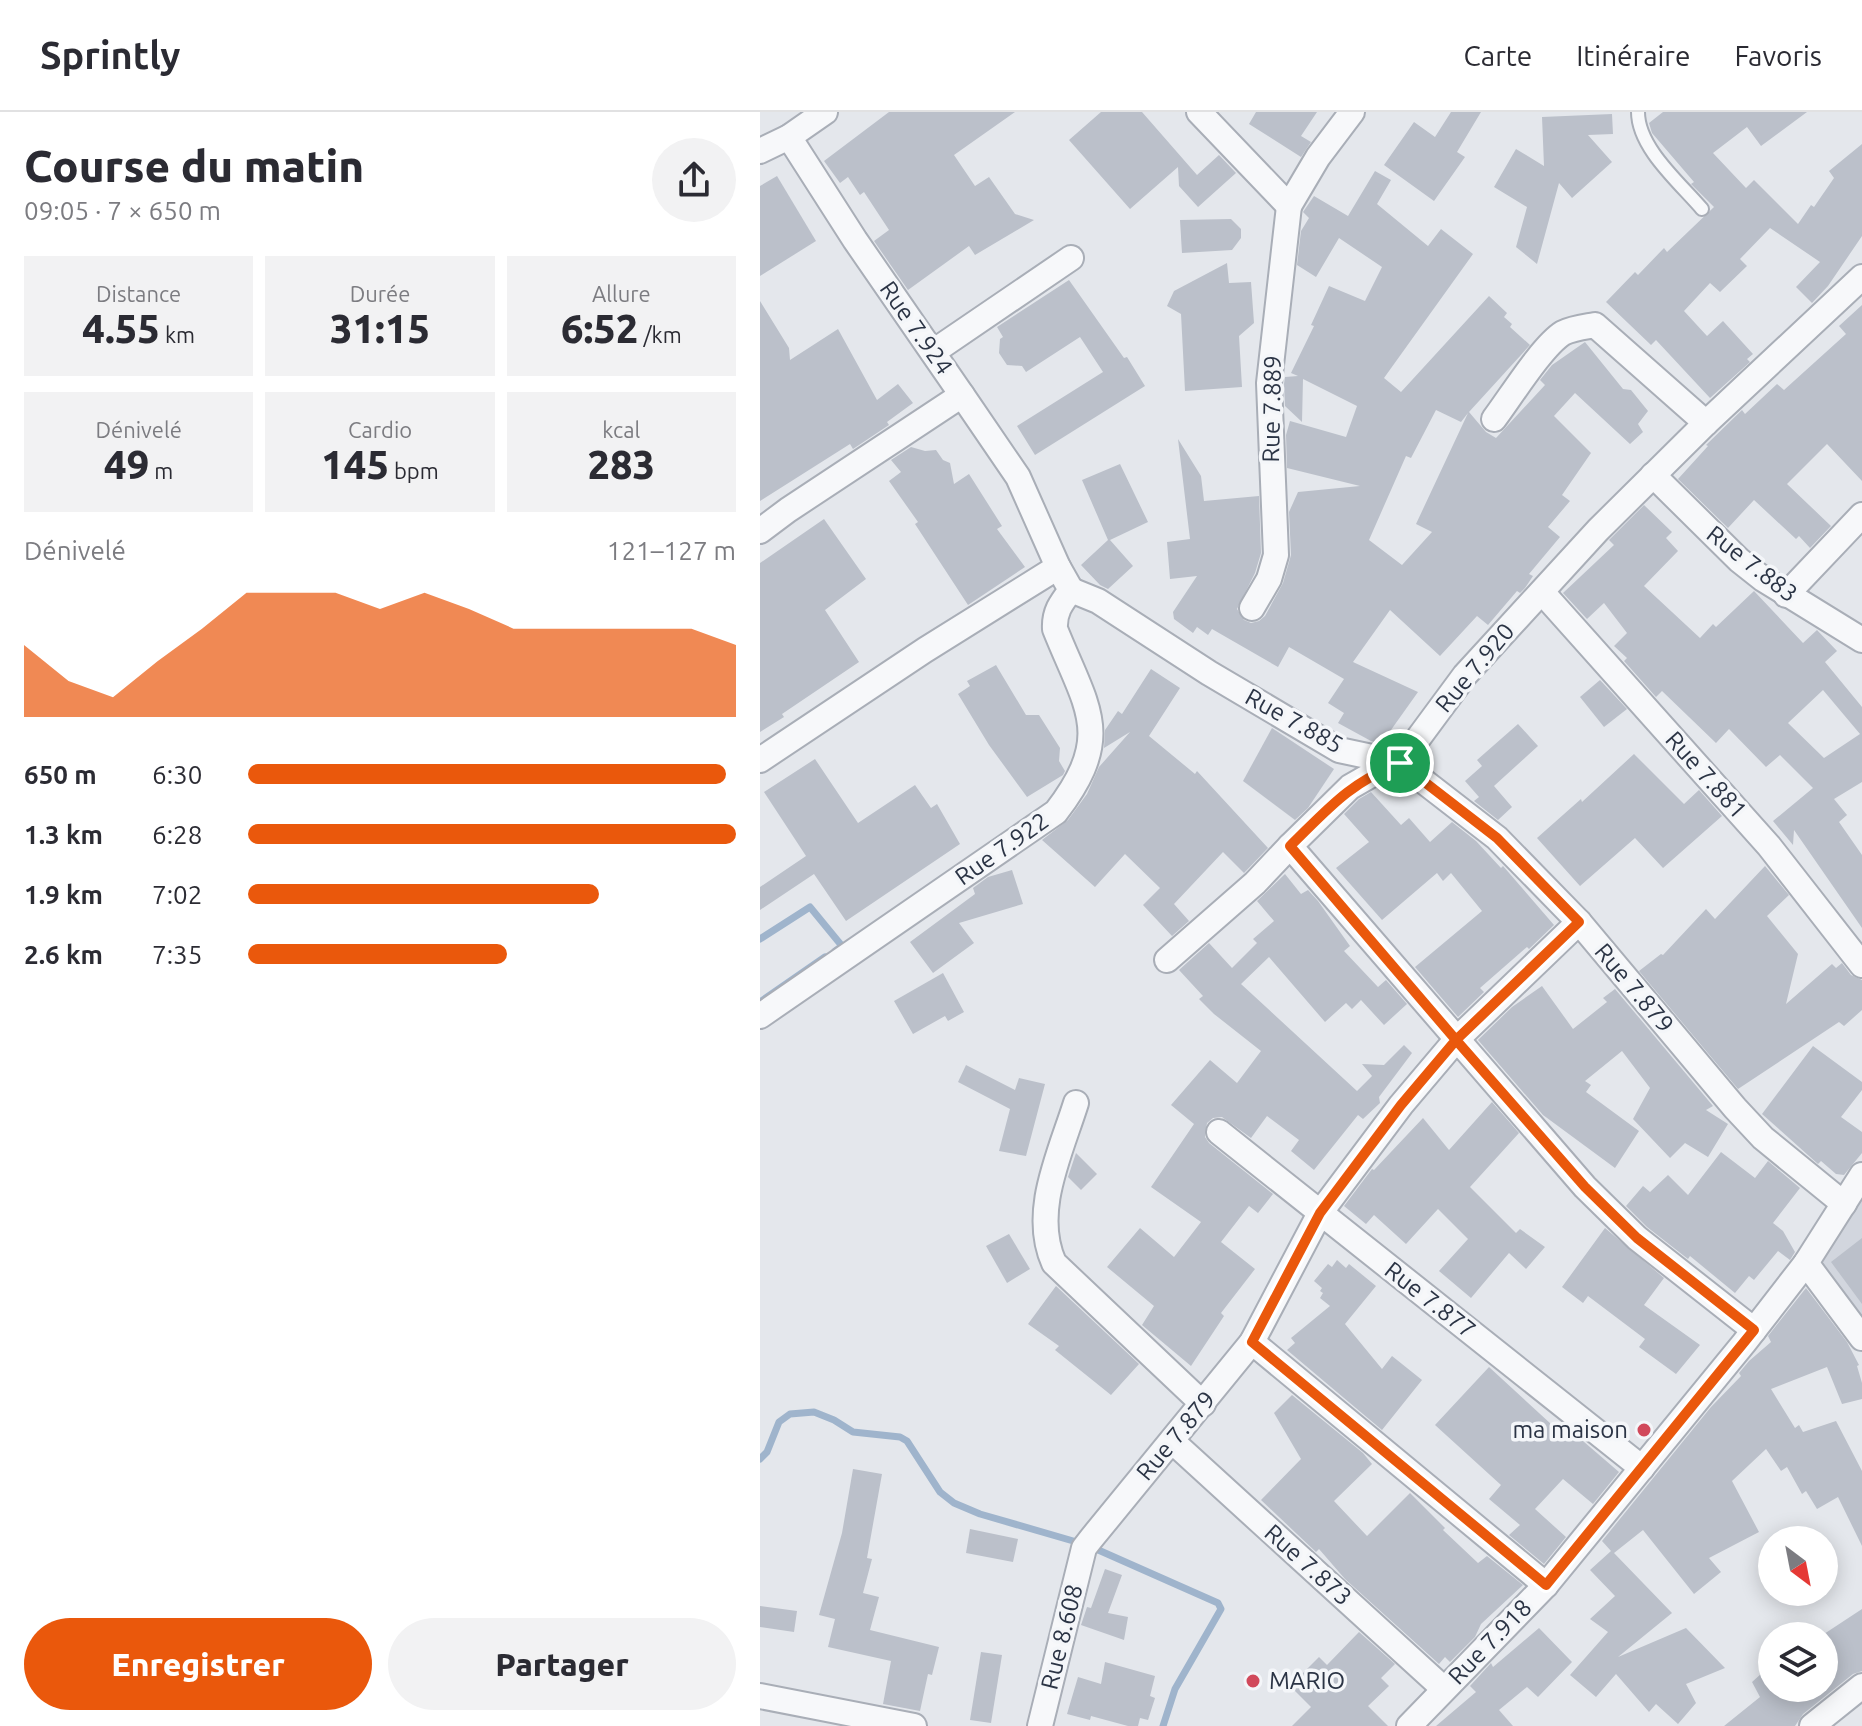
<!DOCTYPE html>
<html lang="fr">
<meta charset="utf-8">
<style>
body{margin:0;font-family:Ubuntu,sans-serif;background:#f2f2f3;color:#2b2b33;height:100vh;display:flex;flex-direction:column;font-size:30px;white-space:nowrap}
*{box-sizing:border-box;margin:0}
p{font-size:26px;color:#7c7c81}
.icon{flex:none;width:44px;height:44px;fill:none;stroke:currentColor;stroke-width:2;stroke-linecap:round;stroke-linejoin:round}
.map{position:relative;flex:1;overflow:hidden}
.drawer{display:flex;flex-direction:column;background:#fff;width:760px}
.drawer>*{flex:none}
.needle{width:52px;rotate:148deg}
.controls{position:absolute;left:998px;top:1414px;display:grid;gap:16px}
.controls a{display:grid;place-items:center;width:80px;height:80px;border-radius:50%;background:#fff;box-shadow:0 4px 20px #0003;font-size:40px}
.pin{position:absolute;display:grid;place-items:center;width:68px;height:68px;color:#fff;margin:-34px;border:4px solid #fff;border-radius:50%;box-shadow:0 2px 8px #0007}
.round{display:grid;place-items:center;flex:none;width:84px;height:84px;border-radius:42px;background:#f2f2f3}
.summary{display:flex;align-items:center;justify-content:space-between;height:136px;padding:0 24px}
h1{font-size:44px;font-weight:800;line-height:60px}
.metrics{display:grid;grid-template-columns:repeat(3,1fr);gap:12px;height:136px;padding:8px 24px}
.metrics div{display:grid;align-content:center;border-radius:0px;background:#f2f2f3;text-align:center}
.metrics b{font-size:40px;font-weight:800}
.metrics small{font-size:22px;font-weight:400}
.metrics p{font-size:22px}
.chart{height:224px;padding:16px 24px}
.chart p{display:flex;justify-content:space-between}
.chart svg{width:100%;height:144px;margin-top:8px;fill:#ea580c;opacity:.7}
.primary-button{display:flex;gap:16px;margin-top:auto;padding:16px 24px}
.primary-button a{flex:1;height:92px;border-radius:48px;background:#ea580c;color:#fff;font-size:32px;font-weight:800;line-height:92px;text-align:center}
.primary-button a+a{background:#f2f2f3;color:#2b2b33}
ul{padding:0 24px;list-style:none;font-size:26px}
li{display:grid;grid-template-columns:128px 96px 1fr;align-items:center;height:60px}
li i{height:20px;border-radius:10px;background:#ea580c}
header{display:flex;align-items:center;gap:48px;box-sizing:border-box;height:112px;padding:0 40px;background:#fff;border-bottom:2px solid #e1e1e2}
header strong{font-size:38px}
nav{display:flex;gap:44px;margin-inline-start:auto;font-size:28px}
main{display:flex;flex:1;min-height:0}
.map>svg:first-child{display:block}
</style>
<header>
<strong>Sprintly</strong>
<nav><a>Carte</a><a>Itinéraire</a><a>Favoris</a></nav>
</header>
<main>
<section class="drawer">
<div class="summary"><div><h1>Course du matin</h1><p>09:05 · 7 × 650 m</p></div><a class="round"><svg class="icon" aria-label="share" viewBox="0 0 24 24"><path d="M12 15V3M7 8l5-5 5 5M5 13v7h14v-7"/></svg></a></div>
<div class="metrics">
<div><p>Distance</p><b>4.55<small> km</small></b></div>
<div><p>Durée</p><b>31:15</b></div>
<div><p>Allure</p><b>6:52<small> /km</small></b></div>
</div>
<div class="metrics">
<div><p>Dénivelé</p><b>49<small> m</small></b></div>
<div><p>Cardio</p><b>145<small> bpm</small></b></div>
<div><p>kcal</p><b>283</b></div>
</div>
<div class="chart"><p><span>Dénivelé</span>121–127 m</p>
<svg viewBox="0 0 160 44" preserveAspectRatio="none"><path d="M0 44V22L10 33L20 38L30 27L40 17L50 6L60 6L70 6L80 11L90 6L100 11L110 17L120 17L130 17L140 17L150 17L160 22V44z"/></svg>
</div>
<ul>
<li><b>650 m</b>6:30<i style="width:98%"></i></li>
<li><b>1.3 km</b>6:28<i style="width:100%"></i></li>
<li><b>1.9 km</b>7:02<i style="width:72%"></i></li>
<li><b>2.6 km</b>7:35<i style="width:53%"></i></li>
</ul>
<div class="primary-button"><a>Enregistrer</a><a>Partager</a></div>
</section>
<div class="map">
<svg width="1102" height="1614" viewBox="0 0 1102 1614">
<rect width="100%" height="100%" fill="#e4e7ec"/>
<polygon fill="#d2d6de" points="1102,1081 1102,1206 1093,1191 1059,1149"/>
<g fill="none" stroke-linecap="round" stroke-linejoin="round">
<g stroke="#9fb4cc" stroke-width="7">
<polyline points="0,827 50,795 82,834 75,839"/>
<polyline points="0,890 65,845"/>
<polyline points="0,1347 7,1340 19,1310 30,1302 54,1300 74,1308 93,1320 140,1325 147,1329 180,1380 194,1391 220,1402 327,1433 458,1491 461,1497 415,1577 403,1614"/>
</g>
</g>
<g fill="#bbc0ca" fill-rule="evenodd">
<polygon points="129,0 255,0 194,43 215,74 229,65 255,102 274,108 215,143 209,134 148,178 114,129 129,118 104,80 100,83 88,65 80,71 64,49"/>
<polygon points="341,0 382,0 437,63 459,43 476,61 438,95 419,74 418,55 370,97 309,28"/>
<polygon points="496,0 557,0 541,24 551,30 541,45 489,12"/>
<polygon points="691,0 721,0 697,40 705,45 674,89 624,53 654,10 675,25"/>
<polygon points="903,0 1047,0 1001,34 987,15 953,41 986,76 994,68 1038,112 1051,93 1054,95 1074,66 1069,59 1102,32 1102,124 1068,174 1052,191 1036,175 1060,150 1010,116 980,147 987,154 960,180 950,171 924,199 947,224 963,209 993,242 987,247 990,250 950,286 896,228 891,233 846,190 875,160 878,163 904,136 907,140 954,95 931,72 934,70 892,21 889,11"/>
<polygon points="852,2 853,22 828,23 852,50 812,86 799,71 777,152 756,135 767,95 734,75 756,37 784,54 782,5"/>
<path d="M615,59l16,9 -14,24 51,42 13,-17 32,25 -89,124 17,14 88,-96 18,17 -3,4 8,7 -2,3 20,18 -61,67 17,20 10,6 49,-53 -5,-5 12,-15 33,-23 38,47 8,1 17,21 -10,13 5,8 -13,12 -55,-51 -21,23 37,37 -29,42 8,6 -22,26 12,10 -31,37 4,2 -8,12 -5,5 -3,-2 -29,34 -11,-9 -37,40 -50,-46 -37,52 65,30 -37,52 -10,-3 -33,-18 6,-10 -16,-10 16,-24 -55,-32 -11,20 -66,-38 -4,6 -11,-8 -4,6 -19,-14 -1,-7 24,-36 -27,3 -3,-37 23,-3 -12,-100 23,37 3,25 55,-5 2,57 -6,20 -18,36 7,11 7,3 8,-2 6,-5 18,-33 8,-28 -2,-43 9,-20 62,-6 -73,-18 -1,-33 4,-14 56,16 11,-31 -54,-27 -1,43 -17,-16 -1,-22 1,-7 13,-1 -7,-3 23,-47 -3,-1 18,-39 36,15 17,-34 -43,-29 -23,39 -19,-12 4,-34 8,-13 -6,-6 11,-16 34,20zM676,298l25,12 7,-9 -52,111 16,8 -30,33 -33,-25 37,-84 5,2z"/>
<polygon points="17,64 56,129 0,164 0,74"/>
<polygon points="471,107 481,117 481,126 472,138 422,141 420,108"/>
<polygon points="467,151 469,171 491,170 494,211 479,224 482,275 425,279 421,202 407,194 414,179"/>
<polygon points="309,168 364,246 367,245 385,274 275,343 257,314 343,260 320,225 266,260 262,254 247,253 239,241 240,227 243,225 237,215"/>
<polygon points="0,189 29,236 30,248 78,217 117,288 138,272 153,291 127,310 129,313 93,337 90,332 0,389"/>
<polygon points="1102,193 1102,369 1067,332 1027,372 1071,414 1050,436 1039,424 1036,427 994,388 968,416 918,367 948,334 946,333 982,298 985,302 1017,272 1024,278 1086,222 1079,214"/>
<polygon points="151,335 165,339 176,338 183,348 190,351 194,372 209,362 242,414 237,417 265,455 208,493 155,412 158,410 129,369 141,360 131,348"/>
<polygon points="360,352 388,410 350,428 373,454 348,477 340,473 321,453 348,428 322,368"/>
<path d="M884,393l28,27 -6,6 12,13 -34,35 56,52 13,-14 3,3 38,-36 49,52 14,-13 20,21 -12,11 37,45v75l-28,17 13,16 -8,7 23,33v73l-68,-98 -1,15 -20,-24 40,-33 -33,-33 -14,12 -37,-38 -13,14 -54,-52 -6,6 -32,-36 3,-3 -13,-12 13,-13 -23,-30 -17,16 -24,-26 51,-48 -5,-5zM1063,578l37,44 -36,24 -36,-35z"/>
<polygon points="64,407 106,467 65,498 99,550 22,602 24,605 0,620 0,451"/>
<polygon points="236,553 266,603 279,603 300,636 299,649 305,659 303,663 267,685 229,633 198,582 210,574 207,569"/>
<polygon points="391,557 420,576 389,624 435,662 437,659 508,736 484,761 463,740 414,792 429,809 412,824 383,793 400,776 365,742 335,775 282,728 308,708 327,682 339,655 370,620 344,636 345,618 358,599 362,602"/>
<polygon points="840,568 867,597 844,615 820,585"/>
<polygon points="758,612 778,634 734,674 752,695 738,708 714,689 719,685 705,669 722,654 717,648"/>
<polygon points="512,616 574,657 548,696 535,708 483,669"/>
<polygon points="874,642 924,692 939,678 962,704 903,756 875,726 820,774 777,726 821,687 822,690"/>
<polygon points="55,647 98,711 155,673 171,696 177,692 200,732 86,809 54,762 0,798 0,775 46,744 4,680"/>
<polygon points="611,680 641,713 649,706 670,730 692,710 716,729 741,756 743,754 794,813 769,837 767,835 720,876 724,880 698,905 655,855 722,799 691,761 683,769 677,761 622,808 576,756 609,730 584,702 599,687"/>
<polygon points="1005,754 1029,783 1007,804 1038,842 1026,892 1072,852 1076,856 1082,851 1091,863 1102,868 1102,898 1084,914 1079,910 978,977 879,859 901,842 903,843 946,797 955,807"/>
<polygon points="252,758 263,792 199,811 214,831 173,861 150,830 215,782 213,776 228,765"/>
<polygon points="525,762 541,782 548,778 558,789 590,834 584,839 618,875 626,868 647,892 624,913 601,888 592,897 586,891 565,910 509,845 481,872 597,979 612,964 602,952 624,953 644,933 652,941 619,985 620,991 603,1007 598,1003 554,1058 531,1039 539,1028 507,1004 491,1026 462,1005 453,1006 447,1011 445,1025 449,1031 513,1082 498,1101 489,1094 461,1130 495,1157 461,1201 464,1204 431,1254 382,1213 394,1194 347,1155 380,1116 414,1145 441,1110 391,1075 434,1012 411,993 450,948 477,971 501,939 454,902 439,887 443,884 419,858 449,831 472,856 497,831 493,827 514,809 497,789"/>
<polygon points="183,861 204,900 188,909 185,904 153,922 134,889"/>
<polygon points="782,874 813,917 847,890 843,886 855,877 953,994 946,998 968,1012 948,1045 925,1031 910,1046 873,1007 890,976 862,939 825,969 831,973 826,980 879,1019 855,1056 783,1003 718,928 752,895"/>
<polygon points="1053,934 1102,970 1102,978 1081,1005 1102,1020 1102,1041 1084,1063 1076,1062 1061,1049 1058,1052 1002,1002"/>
<polygon points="206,953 255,978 259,966 285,972 266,1044 239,1039 250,997 198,970"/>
<polygon points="732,990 759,1021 710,1075 756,1121 760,1117 785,1135 766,1157 749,1141 711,1186 679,1159 708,1127 678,1097 646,1132 614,1103 606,1112 584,1094 612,1057 614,1058 663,1006 689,1038"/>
<polygon points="961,1040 995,1066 1008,1049 1040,1076 1013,1111 1023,1119 1035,1140 1030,1148 1018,1139 994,1168 989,1164 975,1181 930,1144 928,1147 887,1115 866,1094 883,1074 890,1080 908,1063 928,1083"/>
<polygon points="316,1041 337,1062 321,1078 308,1065"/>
<polygon points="845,1116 904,1166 884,1193 940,1233 916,1262 879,1235 885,1227 828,1184 823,1191 802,1175"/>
<polygon points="249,1122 270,1157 247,1171 226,1134"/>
<polygon points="1102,1126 1102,1192 1071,1150"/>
<polygon points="577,1148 586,1156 589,1152 616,1174 585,1212 622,1257 632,1244 662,1268 622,1318 527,1238 535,1231 531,1226 570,1194 560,1186 563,1181 560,1179 562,1176 554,1169 568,1152 572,1155"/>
<polygon points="296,1174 379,1252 351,1283 295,1238 299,1234 268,1212"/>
<polygon points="1046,1176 1087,1230 1099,1253 1097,1254 1102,1271 1102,1287 1082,1292 1067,1255 1011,1277 1035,1316 1039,1313 1043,1320 1076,1309 1102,1359 1102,1434 1078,1385 1057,1397 1046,1379 1042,1382 1027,1355 1021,1359 1006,1337 972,1369 999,1420 949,1446 961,1460 934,1482 883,1418 854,1441 912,1501 858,1545 926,1516 965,1556 926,1572 936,1591 918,1612 896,1592 889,1600 856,1562 836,1585 810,1563 848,1520 830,1507 855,1484 830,1458 851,1439 842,1429 951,1295 981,1264 979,1261 989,1249 1011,1230 1008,1224"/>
<polygon points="729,1255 803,1323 809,1317 859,1360 833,1392 803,1367 775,1397 806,1425 784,1452 749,1423 760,1413 729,1387 741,1373 675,1313"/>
<polygon points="532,1283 603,1341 612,1352 574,1389 607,1424 650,1381 685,1416 683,1418 718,1451 727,1444 763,1473 721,1512 715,1525 690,1550 685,1545 679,1552 585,1467 559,1437 556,1440 501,1388 541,1347 514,1301"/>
<polygon points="93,1357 122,1362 107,1446 112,1447 103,1481 119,1485 110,1518 179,1535 172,1563 168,1562 160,1599 123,1592 131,1549 68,1535 75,1507 59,1503 82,1421"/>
<polygon points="210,1417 258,1427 253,1450 206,1441"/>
<polygon points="345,1457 362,1463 348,1501 368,1505 364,1528 321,1513 327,1495 331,1496"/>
<polygon points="0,1494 37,1499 34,1520 0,1515"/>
<polygon points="1102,1497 1102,1559 1093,1562 1043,1602 1035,1614 964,1614 1000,1585 992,1570 1012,1552 1012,1576 1064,1576 1064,1522"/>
<polygon points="779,1516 812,1550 778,1585 767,1575 739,1598 753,1614 676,1614 716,1580 710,1574 731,1551 733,1555"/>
<polygon points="599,1520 635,1552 621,1566 629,1574 608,1594 628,1614 532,1614 551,1595 530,1574 559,1545 567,1553"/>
<polygon points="221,1540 242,1543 231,1611 210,1608"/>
<polygon points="345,1550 395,1564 390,1584 395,1586 388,1608 380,1606 378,1614 368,1614 331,1604 330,1608 307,1602 318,1565 341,1572"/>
</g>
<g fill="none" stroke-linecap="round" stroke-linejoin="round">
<g stroke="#a9aeb7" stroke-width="16">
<path id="lane" d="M878,0c0,36 42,71 64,97"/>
</g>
<g stroke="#a9aeb7" stroke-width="28">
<g id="street">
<polyline points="439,0 529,94 558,45 592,0"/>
<polyline points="0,39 29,25 65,0"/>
<polyline points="173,240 311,146"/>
<path d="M734,307c16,-21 48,-73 69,-86 10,-5 21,-6 32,-8l111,98"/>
<polyline points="893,363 979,448 1003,467 1102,528"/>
<polyline points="0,419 28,398 202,283 95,128 29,25"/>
<polyline points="311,478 338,489 449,561 579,638 640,651 737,726 819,810"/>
<polyline points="782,480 1009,734 1102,853"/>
<polyline points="1026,483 1102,403"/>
<polyline points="492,496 509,467 516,443 509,271 529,94"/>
<polyline points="0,648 165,538 298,455"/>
<polyline points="407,848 495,771 530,734"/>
<path d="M0,904l296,-204c59,-77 31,-103 -1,-183 -1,-17 6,-26 16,-39l-13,-23 -40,-90 -56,-82"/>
<path d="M316,991c-16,51 -45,109 -22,160l149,141"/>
<polyline points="459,1020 882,1356"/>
<polyline points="1046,1151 1102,1226"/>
<polyline points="994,1218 877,1126 825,1075 530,734 590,675 616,660 640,651 705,563 838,418 946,311 1102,165"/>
<polyline points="492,1230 786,1473"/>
<polyline points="412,1329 684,1577"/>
<polyline points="0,1584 154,1614"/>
<polyline points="280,1614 324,1436 331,1427 492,1230 560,1101 641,993 696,928 819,810 975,996 1003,1026 1084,1092"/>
<polyline points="649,1614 786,1473 984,1231 1046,1151 1102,1063"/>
<polyline points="1052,1614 1102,1574"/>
</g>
</g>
<use href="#lane" stroke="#f7f8fa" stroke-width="12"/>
<use href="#street" stroke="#f7f8fa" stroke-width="24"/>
</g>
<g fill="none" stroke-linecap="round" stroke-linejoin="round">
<g stroke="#fff" stroke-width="16">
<path id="route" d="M640,651c-51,20 -72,46 -110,83l166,194 -55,65 -81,108 -68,129 294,243 208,-255 -117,-92 -52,-51 -129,-147 123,-118 -82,-84 -97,-75"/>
</g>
<use href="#route" stroke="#ea580c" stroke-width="10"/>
</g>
<g fill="#d1495b" stroke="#f4f6f9" stroke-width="3">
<circle cx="884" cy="1318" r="8"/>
<circle cx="493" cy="1569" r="8"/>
</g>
<g text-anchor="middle" stroke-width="7" stroke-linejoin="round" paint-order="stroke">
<g font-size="24" fill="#2b3445" stroke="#f4f6f9">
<text transform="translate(156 216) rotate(55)" y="8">Rue 7.924</text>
<text transform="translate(512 297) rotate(-89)" y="8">Rue 7.889</text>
<text transform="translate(992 452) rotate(38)" y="8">Rue 7.883</text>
<text transform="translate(715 556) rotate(-50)" y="8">Rue 7.920</text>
<text transform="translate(534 609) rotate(29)" y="8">Rue 7.885</text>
<text transform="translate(946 663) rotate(48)" y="8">Rue 7.881</text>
<text transform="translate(242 737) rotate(-35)" y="8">Rue 7.922</text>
<text transform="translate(874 876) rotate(50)" y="8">Rue 7.879</text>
<text transform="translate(670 1188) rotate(38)" y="8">Rue 7.877</text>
<text transform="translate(416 1324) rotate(-50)" y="8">Rue 7.879</text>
<text transform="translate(548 1453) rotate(42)" y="8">Rue 7.873</text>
<text transform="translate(302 1525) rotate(-76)" y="8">Rue 8.608</text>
<text transform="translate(730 1530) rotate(-46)" y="8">Rue 7.918</text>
</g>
<g font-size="24" fill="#2b3445" stroke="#f4f6f9" text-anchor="end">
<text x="868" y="1326">ma maison</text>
<text x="509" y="1577" text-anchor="start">MARIO</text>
</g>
</g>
</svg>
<div class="controls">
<a><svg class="needle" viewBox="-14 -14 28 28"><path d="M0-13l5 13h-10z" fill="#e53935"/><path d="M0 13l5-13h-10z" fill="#7c7c81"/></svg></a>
<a><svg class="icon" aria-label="layers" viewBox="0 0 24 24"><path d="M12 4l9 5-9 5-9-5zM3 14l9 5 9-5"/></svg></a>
</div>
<div class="pin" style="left:640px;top:651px;background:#1e9e55"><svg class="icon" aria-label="arrive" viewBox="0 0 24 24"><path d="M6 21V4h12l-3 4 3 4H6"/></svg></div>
</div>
</main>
